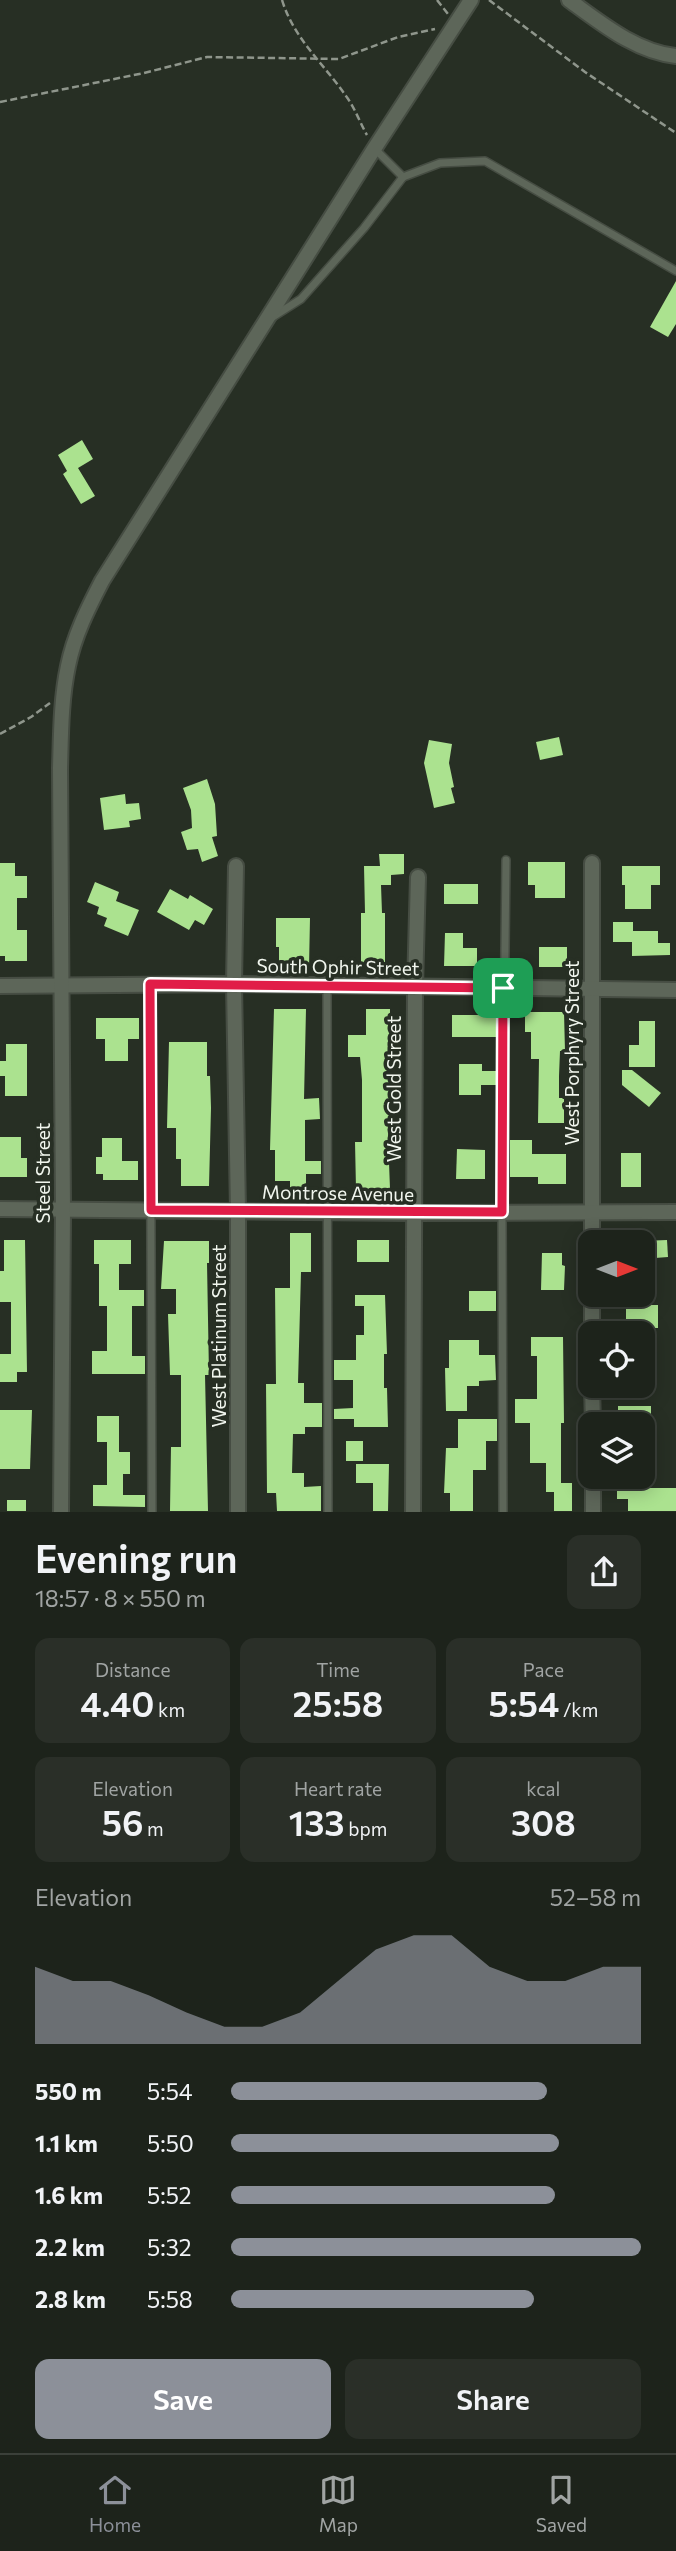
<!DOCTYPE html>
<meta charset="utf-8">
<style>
body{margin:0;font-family:Commissioner,sans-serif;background:#2a2f28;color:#f1f3f6;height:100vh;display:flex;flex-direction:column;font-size:26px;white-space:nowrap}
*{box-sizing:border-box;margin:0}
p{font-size:23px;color:#a0a4a3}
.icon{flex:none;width:38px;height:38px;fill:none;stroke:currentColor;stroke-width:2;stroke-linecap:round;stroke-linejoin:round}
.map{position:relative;height:1512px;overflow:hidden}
.side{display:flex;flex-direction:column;background:#1d231b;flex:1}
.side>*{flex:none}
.needle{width:46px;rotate:90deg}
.controls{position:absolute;left:578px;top:1230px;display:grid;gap:14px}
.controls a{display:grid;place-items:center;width:77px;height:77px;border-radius:14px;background:#1d231b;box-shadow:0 4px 18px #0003,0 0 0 2px #3b403a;font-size:35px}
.pin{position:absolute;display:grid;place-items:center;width:60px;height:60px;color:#fff;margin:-30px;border-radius:14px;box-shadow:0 4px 10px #0006}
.round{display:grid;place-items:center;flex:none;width:74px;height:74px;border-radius:14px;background:#2a2f28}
.summary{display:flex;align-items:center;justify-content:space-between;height:119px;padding:0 35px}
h1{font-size:38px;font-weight:600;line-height:52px}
.stats{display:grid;grid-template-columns:repeat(3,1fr);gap:10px;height:119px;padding:7px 35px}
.stats div{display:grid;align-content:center;border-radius:14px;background:#2a2f28;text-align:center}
.stats b{font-size:35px;font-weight:600}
.stats small{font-size:19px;font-weight:400}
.stats p{font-size:19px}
.chart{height:196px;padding:14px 35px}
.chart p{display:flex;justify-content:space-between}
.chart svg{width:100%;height:126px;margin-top:7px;fill:#8c9099;opacity:.7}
.button{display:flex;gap:14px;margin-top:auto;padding:14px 35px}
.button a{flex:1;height:80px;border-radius:14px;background:#8c9099;color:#fff;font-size:28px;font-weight:600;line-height:80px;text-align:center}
.button a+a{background:#2a2f28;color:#f1f3f6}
ul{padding:0 35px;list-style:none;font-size:23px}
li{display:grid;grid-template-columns:112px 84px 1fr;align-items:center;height:52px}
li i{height:18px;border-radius:9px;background:#8c9099}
.tab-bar{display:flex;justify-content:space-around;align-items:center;height:98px;border-top:2px solid #3b403a;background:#1d231b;font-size:19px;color:#a0a4a3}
.tab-bar a{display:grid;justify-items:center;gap:4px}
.tab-bar .selected{color:#8c9099}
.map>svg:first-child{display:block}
</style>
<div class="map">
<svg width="676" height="1512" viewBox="0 0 676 1512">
<rect width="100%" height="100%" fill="#272f24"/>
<g fill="#abe28f">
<polygon points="676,281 676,324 668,337 650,327"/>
<polygon points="82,440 93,459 78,468 95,496 81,504 63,474 67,471 58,455"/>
<polygon points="559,737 563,755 540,760 536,742"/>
<polygon points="429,740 452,744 449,763 454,787 451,788 455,803 434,808 424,763"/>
<polygon points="207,779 215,804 217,836 212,837 218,856 202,862 198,849 187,850 181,832 192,828 191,810 183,788"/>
<polygon points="125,794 126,804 139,803 141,819 129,821 130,827 104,830 100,798"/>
<polygon points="379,854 404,854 404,874 391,875 391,885 381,885 382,913 385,913 385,967 361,967 361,913 365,913 364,866 380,866"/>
<polygon points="528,862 565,862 565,898 535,898 535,885 528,885"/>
<polygon points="0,863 15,863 15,876 27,876 27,898 17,898 17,930 27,930 27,961 5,961 5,956 0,956"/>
<polygon points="622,866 660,866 660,885 651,885 651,909 625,909 625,885 622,885"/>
<polygon points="95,882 119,892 116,901 139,910 128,936 104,926 107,918 97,914 99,907 87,902"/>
<rect x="444" y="884" width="34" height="20"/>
<polygon points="170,889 188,899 190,895 213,909 204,925 195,920 189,930 157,912"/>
<polygon points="276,918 310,918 309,968 279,968 279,947 276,947"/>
<polygon points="613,922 633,922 633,931 658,931 658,943 670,943 670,955 632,956 632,942 613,942"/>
<polygon points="445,933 463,933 463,948 477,948 477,966 444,966"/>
<rect x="539" y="947" width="28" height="20"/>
<polygon points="274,1009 306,1009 304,1099 319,1098 320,1119 305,1120 305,1161 321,1161 321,1174 306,1174 306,1188 290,1188 290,1181 275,1181 275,1150 270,1150"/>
<polygon points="366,1009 390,1009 389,1092 392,1092 392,1114 389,1114 388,1136 390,1189 356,1189 355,1142 362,1142 362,1080 360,1057 348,1057 348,1035 366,1035"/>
<polygon points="525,1012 564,1012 565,1051 560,1051 559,1076 559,1098 564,1098 564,1123 538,1123 539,1059 531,1059 531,1032 525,1032"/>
<rect x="452" y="1015" width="44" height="22"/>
<polygon points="96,1018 139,1018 139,1039 128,1039 128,1061 105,1061 105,1039 96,1039"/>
<polygon points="639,1021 655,1021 655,1067 629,1067 629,1045 639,1045"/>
<polygon points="169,1042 207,1042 207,1076 210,1076 211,1108 209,1186 181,1186 181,1159 176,1159 176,1128 167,1128"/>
<polygon points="6,1044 27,1044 27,1096 5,1096 5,1076 0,1076 0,1061 6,1061"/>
<polygon points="459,1064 482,1064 482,1071 497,1071 497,1085 481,1085 481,1095 459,1095"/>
<polygon points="622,1070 632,1070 661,1093 649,1107 622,1085"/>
<polygon points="0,1137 21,1137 21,1158 27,1158 27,1177 0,1177"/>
<polygon points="102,1138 122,1138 122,1161 138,1161 138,1180 103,1180 103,1174 96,1174 96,1157 102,1157"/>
<polygon points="510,1140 532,1140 532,1154 566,1154 566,1184 538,1184 538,1177 510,1177"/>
<polygon points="457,1149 485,1150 485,1179 456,1179"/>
<rect x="621" y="1153" width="20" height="34"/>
<polygon points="290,1233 311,1233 311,1272 301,1272 298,1383 304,1383 304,1403 322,1403 322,1427 305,1427 305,1434 293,1434 292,1473 304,1473 304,1487 321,1486 321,1511 277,1511 276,1493 267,1493 266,1384 276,1384 275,1288 290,1288"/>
<polygon points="4,1240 25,1240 27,1372 17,1372 17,1382 0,1382 0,1354 11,1354 11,1302 0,1302 0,1271 4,1271"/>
<polygon points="94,1240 131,1240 131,1264 119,1264 119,1290 144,1290 144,1306 132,1306 132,1356 145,1356 145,1374 92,1374 92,1351 107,1351 107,1306 99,1306 99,1264 94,1264"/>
<rect x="357" y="1240" width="32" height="22"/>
<polygon points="667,1240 668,1257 642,1259 642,1241"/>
<polygon points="164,1241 209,1241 209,1263 207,1263 209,1375 205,1375 208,1511 170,1511 171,1447 181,1447 181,1375 170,1375 168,1314 176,1314 176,1289 161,1289"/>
<polygon points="542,1253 562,1253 562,1265 565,1266 564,1290 541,1290"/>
<rect x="469" y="1291" width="27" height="20"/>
<polygon points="355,1295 385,1295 387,1354 384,1354 384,1388 387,1388 388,1427 354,1427 354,1419 334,1419 334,1409 353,1408 353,1380 334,1380 334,1360 356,1360 356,1335 364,1335 364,1306 355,1306"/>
<polygon points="626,1305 658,1305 658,1328 653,1328 653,1358 642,1358 642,1334 626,1334"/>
<polygon points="531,1337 563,1337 564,1423 561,1423 561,1483 572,1483 572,1511 554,1511 554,1492 546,1492 546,1463 530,1463 530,1423 515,1423 515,1399 537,1399 537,1356 531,1356"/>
<polygon points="449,1340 479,1340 479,1355 495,1355 496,1380 479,1381 479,1386 467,1386 467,1411 446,1411 445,1368 449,1368"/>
<rect x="618" y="1406" width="33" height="18"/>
<polygon points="0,1410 32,1410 30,1469 0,1469"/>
<polygon points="97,1416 119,1416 119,1452 130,1452 130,1474 123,1474 123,1495 145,1495 145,1507 93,1506 93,1485 107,1485 107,1442 97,1442"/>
<polygon points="458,1419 497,1419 497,1441 486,1441 486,1470 473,1470 473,1511 450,1511 450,1493 444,1493 446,1448 458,1448"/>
<rect x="346" y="1441" width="17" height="20"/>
<polygon points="356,1464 389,1464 388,1511 373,1511 373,1483 356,1483"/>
<polygon points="617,1481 644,1481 644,1488 676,1488 676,1511 628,1511 628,1499 617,1499"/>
<rect x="7" y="1500" width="19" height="11"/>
</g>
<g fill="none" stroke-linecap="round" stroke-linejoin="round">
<g stroke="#464d43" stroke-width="10">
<g id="service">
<polyline points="375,149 403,177 440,163 485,161 676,271"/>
<polyline points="271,318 301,299 364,228 403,177"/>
<polyline points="150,985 152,1512"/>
<polyline points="327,986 328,1512"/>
<polyline points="503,1512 502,1212 506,860"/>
</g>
</g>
<g stroke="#464d43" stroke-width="18">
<g id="minor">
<path d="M569,0c32,23 67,52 107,56"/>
<polyline points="592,863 592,1242"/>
<polyline points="236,866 234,984 238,1211 238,1512"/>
<polyline points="0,986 234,984 676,990"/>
<polyline points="0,1209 413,1213 676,1212"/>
<polyline points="592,1295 592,1334"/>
<polyline points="592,1386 593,1424"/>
<polyline points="593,1477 593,1512"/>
<path d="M61,1512l2,-302 -3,-442c1,-34 1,-69 8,-102 6,-30 20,-58 34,-85l272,-432 97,-149"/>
<polyline points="413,1512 415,987 418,877"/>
</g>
</g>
<g stroke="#8f968c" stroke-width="2.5" stroke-dasharray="7 3.5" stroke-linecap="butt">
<path d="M282,0c12,39 42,64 64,96 9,12 14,27 21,39"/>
<polyline points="437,0 448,14"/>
<polyline points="489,0 585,72 676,133"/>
<polyline points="0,102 144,73 207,57 339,59 398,37 435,29"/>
<polyline points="0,734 31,717 50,703"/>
</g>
<use href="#service" stroke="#5d6659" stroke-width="7"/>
<use href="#minor" stroke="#5d6659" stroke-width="14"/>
</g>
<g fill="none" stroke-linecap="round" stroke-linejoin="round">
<g stroke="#fff" stroke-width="14">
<polygon id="route" points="150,984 503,988 502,1212 151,1210"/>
</g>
<use href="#route" stroke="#e11d48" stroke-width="9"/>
</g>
<g text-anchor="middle" stroke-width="7" stroke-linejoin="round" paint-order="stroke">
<g font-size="19" fill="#f1f6ee" stroke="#272f24">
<text transform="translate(338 967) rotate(1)" y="7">South Ophir Street</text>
<text transform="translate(572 1053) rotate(-90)" y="7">West Porphyry Street</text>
<text transform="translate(394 1089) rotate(-90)" y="7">West Gold Street</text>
<text transform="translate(43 1173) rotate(-90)" y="7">Steel Street</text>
<text transform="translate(338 1193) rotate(1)" y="7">Montrose Avenue</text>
<text transform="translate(219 1336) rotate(-90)" y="7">West Platinum Street</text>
</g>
</g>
</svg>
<div class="controls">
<a><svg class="needle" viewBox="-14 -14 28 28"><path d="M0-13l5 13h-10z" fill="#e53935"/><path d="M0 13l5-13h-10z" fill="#a0a4a3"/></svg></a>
<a><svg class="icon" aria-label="locate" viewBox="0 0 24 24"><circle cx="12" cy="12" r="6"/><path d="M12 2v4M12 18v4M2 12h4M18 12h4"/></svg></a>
<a><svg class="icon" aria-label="layers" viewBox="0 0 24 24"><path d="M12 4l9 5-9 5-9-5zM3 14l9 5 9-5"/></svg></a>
</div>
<div class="pin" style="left:503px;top:988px;background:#1e9e55"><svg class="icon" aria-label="arrive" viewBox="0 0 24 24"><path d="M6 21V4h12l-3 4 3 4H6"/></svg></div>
</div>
<section class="side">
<div class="summary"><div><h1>Evening run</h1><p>18:57 · 8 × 550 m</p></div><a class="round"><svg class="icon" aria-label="share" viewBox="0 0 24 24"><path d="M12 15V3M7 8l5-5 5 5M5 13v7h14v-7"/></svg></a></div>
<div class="stats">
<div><p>Distance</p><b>4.40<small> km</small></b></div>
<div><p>Time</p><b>25:58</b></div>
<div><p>Pace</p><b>5:54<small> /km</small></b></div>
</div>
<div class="stats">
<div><p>Elevation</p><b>56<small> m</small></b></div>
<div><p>Heart rate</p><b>133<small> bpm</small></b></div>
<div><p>kcal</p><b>308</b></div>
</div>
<div class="chart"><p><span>Elevation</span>52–58 m</p>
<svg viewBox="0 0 160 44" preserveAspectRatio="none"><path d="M0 44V17L10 22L20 22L30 27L40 33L50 38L60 38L70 33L80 22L90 11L100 6L110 6L120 17L130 22L140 22L150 17L160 17V44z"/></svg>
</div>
<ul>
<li><b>550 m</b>5:54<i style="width:77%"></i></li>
<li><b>1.1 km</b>5:50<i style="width:80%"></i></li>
<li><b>1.6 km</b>5:52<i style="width:79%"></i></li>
<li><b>2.2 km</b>5:32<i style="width:100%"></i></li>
<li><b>2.8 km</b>5:58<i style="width:74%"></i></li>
</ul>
<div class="button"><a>Save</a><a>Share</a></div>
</section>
<nav class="tab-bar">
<a class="selected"><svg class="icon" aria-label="home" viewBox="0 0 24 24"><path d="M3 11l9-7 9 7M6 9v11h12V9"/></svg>Home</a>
<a><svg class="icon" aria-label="map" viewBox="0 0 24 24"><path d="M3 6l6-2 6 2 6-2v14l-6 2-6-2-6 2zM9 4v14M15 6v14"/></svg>Map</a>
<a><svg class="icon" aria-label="saved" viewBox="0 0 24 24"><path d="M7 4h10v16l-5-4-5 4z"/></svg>Saved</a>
</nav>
